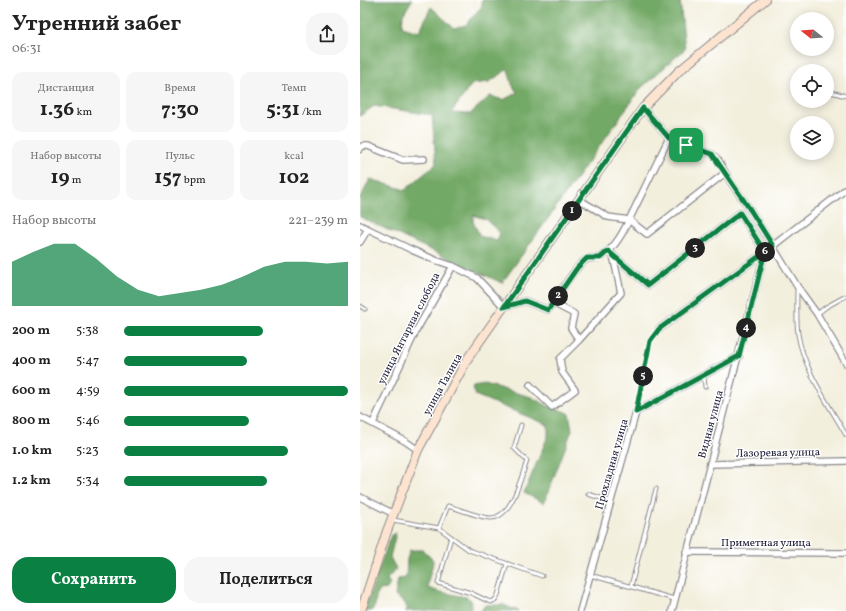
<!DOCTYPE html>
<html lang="ru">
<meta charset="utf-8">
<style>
body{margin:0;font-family:Vollkorn,serif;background:#f6f6f6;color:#222;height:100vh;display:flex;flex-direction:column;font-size:15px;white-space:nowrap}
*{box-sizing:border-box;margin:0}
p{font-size:13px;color:#767676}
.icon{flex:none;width:22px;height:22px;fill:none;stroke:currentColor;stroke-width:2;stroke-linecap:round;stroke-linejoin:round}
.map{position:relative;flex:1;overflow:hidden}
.details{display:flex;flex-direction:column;background:#fff;width:360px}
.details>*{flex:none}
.needle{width:26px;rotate:287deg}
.tools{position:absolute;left:430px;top:12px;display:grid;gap:8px}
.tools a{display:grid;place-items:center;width:44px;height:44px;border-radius:50%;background:#fff;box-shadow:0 2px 10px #0003;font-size:20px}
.pin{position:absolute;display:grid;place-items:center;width:34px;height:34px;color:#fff;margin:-17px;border-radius:8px;box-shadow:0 2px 6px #0006}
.km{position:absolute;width:20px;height:20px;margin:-10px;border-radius:50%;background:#222;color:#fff;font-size:11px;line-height:20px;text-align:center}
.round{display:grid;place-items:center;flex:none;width:42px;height:42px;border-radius:16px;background:#f6f6f6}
.summary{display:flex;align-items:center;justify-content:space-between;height:68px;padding:0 12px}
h1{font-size:22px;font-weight:700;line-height:30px}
.figures{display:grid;grid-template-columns:repeat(3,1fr);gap:6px;height:68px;padding:4px 12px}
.figures div{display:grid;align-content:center;border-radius:10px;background:#f6f6f6;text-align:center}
.figures b{font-size:20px;font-weight:700}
.figures small{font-size:11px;font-weight:400}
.figures p{font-size:11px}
.chart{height:112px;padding:8px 12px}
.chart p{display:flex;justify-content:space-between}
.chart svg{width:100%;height:72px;margin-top:4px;fill:#0b8043;opacity:.7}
.primary-button{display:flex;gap:8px;margin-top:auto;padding:8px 12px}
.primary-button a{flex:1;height:46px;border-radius:16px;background:#0b8043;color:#fff;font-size:16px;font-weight:700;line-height:46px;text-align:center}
.primary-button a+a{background:#f6f6f6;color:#222}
ul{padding:0 12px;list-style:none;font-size:13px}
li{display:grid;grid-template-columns:64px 48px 1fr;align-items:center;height:30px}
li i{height:10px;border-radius:5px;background:#0b8043}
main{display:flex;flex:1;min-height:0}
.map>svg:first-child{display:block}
</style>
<main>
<section class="details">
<div class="summary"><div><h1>Утренний забег</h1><p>06:31</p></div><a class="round"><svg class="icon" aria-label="share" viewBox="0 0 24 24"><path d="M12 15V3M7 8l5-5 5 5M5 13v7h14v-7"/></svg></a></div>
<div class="figures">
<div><p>Дистанция</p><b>1.36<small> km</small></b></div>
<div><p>Время</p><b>7:30</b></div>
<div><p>Темп</p><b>5:31<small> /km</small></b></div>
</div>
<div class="figures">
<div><p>Набор высоты</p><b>19<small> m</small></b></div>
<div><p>Пульс</p><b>157<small> bpm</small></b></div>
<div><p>kcal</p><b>102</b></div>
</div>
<div class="chart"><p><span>Набор высоты</span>221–239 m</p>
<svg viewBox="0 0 160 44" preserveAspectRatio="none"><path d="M0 44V17L10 11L20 6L30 6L40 15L50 26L60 34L70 38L80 36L90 34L100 31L110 26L120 20L130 17L140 17L150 18L160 17V44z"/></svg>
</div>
<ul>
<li><b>200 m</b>5:38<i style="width:62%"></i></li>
<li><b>400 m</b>5:47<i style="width:55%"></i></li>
<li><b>600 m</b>4:59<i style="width:100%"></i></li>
<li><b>800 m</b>5:46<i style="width:56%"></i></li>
<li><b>1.0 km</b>5:23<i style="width:73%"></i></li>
<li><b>1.2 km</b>5:34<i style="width:64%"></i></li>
</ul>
<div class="primary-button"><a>Сохранить</a><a>Поделиться</a></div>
</section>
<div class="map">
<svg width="486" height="611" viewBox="0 0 486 611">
<rect width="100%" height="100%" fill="#fff"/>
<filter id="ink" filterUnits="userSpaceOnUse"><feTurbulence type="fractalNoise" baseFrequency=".025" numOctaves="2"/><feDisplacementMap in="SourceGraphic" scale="8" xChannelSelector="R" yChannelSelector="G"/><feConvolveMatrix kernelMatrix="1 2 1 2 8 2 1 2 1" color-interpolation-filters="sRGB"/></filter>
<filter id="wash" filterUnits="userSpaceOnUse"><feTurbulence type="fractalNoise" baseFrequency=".012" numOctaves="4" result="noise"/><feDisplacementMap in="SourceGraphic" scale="16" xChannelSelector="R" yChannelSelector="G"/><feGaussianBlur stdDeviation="0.9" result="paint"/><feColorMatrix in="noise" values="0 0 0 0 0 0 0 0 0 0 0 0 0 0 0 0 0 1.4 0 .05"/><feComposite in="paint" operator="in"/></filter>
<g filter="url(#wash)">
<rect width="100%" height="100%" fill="#f3efdd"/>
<g fill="#73a966" stroke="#4a6650" fill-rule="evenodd">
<path d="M0,0h52l-9,15 -1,12 17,5 12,-25 23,21 12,-3 16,-19v-6h198l5,49 -44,39 -139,195 -142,-66v-18l10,-20 35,11 31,-26 -4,-49 -58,-9 -14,10zM148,69l4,15 5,9 -14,7 -13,-4 -20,18 -19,-1 21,-29 17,-2zM113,215l12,4 15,14 -3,8 -17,-5 -7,-14z"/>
<polygon points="125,384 171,397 188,406 209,413 212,430 184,503 164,493 188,436 188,425 115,395 113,386"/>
<polygon points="36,533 30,557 36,569 27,579 30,584 27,589 20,590 16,597 15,606 11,611 4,611 31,535"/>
<path d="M50,550h13l10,10c0,10 -6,17 -5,28l12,4 26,5 5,3v7l-2,4h-64h3l-3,-8 -10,-7 3,-17 8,-1 1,-19z"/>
<polygon points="125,605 144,605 158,611 121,611"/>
</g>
</g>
<g filter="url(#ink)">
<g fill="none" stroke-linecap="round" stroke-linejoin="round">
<g stroke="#8a888c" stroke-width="5">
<g id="lane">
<polyline points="467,91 486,96"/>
<path d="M437,288c0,15 -1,31 1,46 5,34 31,71 48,101"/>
<polyline points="0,306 5,309"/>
<polyline points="457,314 466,307 486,296"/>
<polyline points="344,376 345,387"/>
<polyline points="276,412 290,341 299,329"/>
<polyline points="228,494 250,501"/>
<path d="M33,520l46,8 9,-22c11,3 33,12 42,12 22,1 31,-41 37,-57l-13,-13 7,-23"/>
<polyline points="79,528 109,550 182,576"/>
<polyline points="91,537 78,583 111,593 128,601 131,602 135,600 138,595 147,564"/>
<polyline points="230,575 314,599"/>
<polyline points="271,586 296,489"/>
</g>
</g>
<g stroke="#8a888c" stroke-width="8">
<g id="street">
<polyline points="283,108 309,138 317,143 352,154 358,160 370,181 391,211 437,286 457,314 486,363"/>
<polyline points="309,138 269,220 287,234 365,173"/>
<polyline points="0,149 2,146 8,146 43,160 64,159"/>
<polyline points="0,225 52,250 75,260 93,266 117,278 144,307 165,301 188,310 193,303 214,314 211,328 219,340 261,293 253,255"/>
<polyline points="0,242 8,229"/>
<polyline points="248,251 288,285 380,213 405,252 299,329"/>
<path d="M193,303c8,-11 22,-37 34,-44 4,-2 10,0 14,-2 13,-8 22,-24 28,-37l-21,-3 -28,-17"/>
<polyline points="170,385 192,407 215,390 202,372 200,359 219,340"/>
<polyline points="0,417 45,441 58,450"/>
<polyline points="13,423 56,331 93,266"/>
<polyline points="350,464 486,461"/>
<polyline points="0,497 34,514"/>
<polyline points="326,552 486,553"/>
<polyline points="220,611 276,412 379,356"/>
<polyline points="312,611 405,252 486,189"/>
</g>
</g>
<g stroke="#8a888c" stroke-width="10">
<polyline id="secondary" points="1,611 27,531 58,450 108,358 283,108 319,71 405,0"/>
</g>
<use href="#lane" stroke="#fff" stroke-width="3"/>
<use href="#street" stroke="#fff" stroke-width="5.5"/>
<use href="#secondary" stroke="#fde4d0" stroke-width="8"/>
</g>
</g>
<g fill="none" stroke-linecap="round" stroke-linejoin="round" filter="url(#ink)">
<g stroke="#fff" stroke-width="8">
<polyline id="route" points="326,145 309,138 283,108 144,307 165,301 188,310 217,268 227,258 240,258 248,251 288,285 380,213 405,252 379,356 276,412 290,341 299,329 405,252 413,246 391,211 352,154 326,145"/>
</g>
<use href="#route" stroke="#0b8043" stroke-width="5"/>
</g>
<g text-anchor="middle" stroke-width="3" stroke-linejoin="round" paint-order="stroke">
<g font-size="11" fill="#22223b" stroke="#fff">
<text transform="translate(48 328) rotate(-63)" y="4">улица Янтарная слобода</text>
<text transform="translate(82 384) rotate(-61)" y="4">улица Талица</text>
<text transform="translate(350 424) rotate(-75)" y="4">Видная улица</text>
<text transform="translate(418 452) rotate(-1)" y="4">Лазоревая улица</text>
<text transform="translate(251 464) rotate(-74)" y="4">Прохладная улица</text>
<text x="406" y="546">Приметная улица</text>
</g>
</g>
</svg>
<div class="tools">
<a><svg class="needle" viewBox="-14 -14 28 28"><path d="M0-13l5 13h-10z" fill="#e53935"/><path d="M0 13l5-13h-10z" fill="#767676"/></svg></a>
<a><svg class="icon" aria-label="locate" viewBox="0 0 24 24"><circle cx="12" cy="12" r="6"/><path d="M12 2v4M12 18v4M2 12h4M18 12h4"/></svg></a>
<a><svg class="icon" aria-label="layers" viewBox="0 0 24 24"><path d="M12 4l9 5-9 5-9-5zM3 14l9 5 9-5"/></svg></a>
</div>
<div class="pin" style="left:326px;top:145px;background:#1e9e55"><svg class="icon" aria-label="arrive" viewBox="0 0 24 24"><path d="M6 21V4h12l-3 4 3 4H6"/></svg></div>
<b class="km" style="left:212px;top:211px">1</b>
<b class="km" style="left:198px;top:296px">2</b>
<b class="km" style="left:335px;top:248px">3</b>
<b class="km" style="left:386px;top:328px">4</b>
<b class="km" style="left:283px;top:376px">5</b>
<b class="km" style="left:405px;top:252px">6</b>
</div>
</main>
